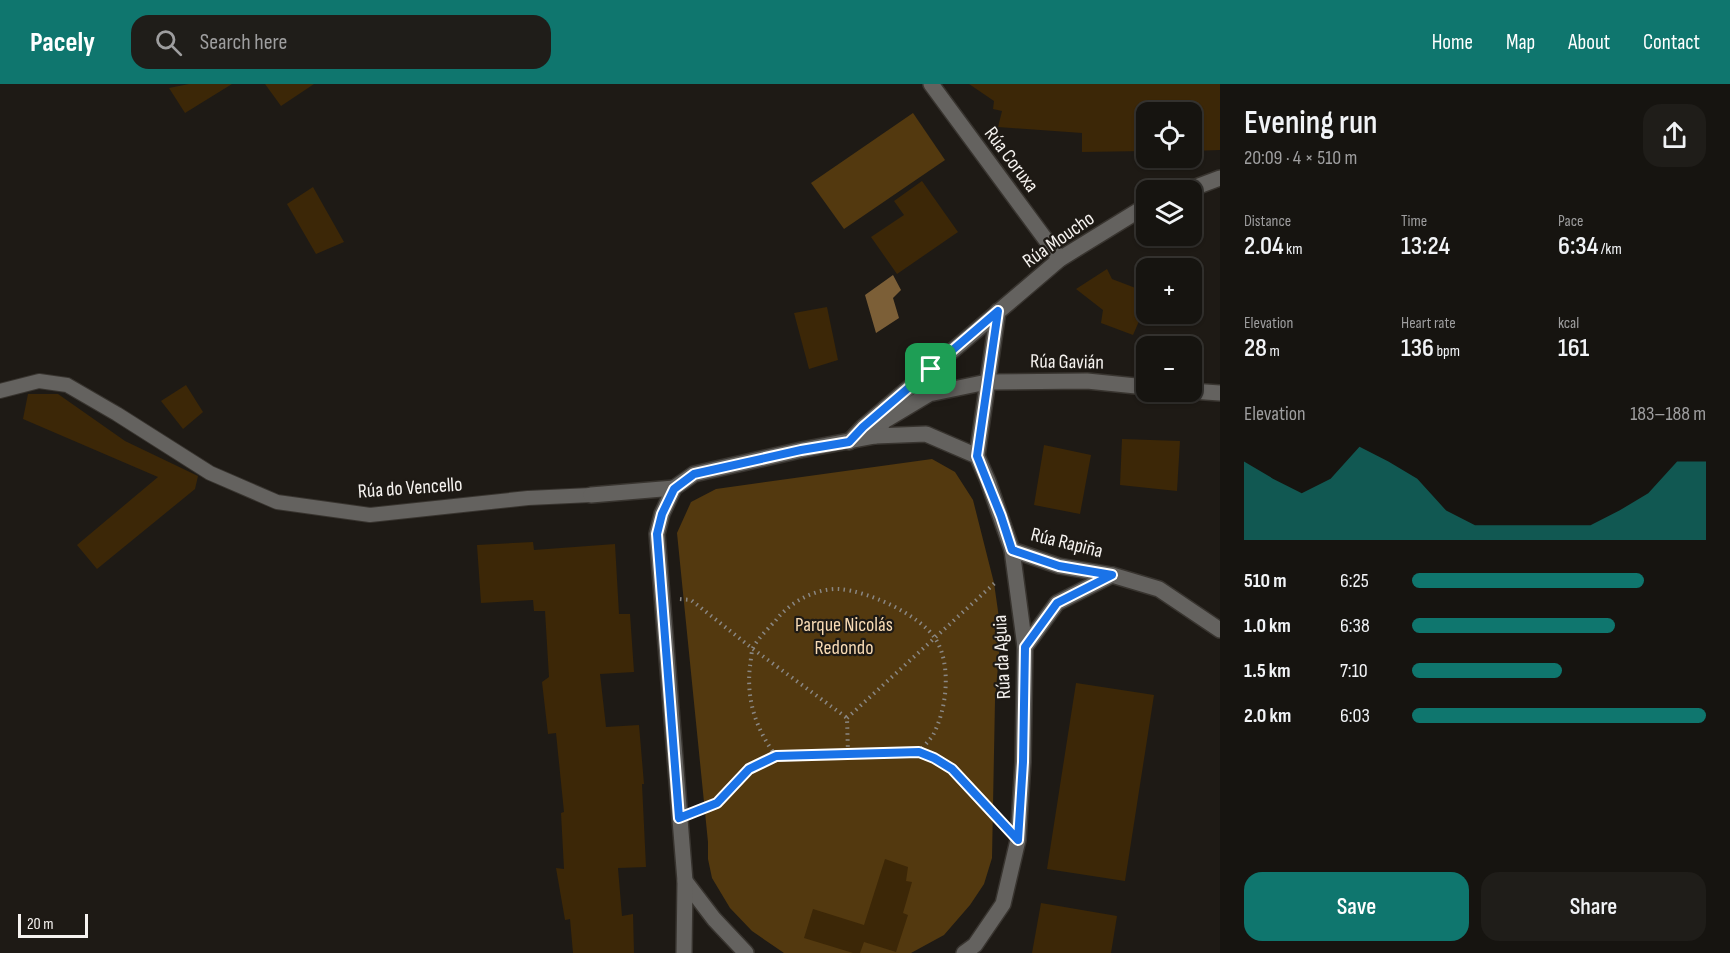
<!DOCTYPE html>
<meta charset="utf-8">
<style>
body{margin:0;font-family:"Sofia Sans Condensed",sans-serif;background:#1f1d19;color:#f1f3f6;height:100vh;display:flex;flex-direction:column;font-size:22px;white-space:nowrap}
*{box-sizing:border-box;margin:0}
p{font-size:20px;color:#9e9e9f}
.icon{flex:none;width:33px;height:33px;fill:none;stroke:currentColor;stroke-width:2;stroke-linecap:round;stroke-linejoin:round}
.map{position:relative;flex:1;overflow:hidden}
.drawer{display:flex;flex-direction:column;background:#161410;width:510px}
.drawer>*{flex:none}
.buttons{position:absolute;left:1136px;top:18px;display:grid;gap:12px}
.buttons a{display:grid;place-items:center;width:66px;height:66px;border-radius:12px;background:#161410;box-shadow:0 2px 4px #0004,0 0 0 2px #353330;font-size:30px}
.scale{position:absolute;left:18px;bottom:15px;width:70px;box-sizing:border-box;padding-left:6px;border:3px solid #f6f3f0;border-top:0;font-size:16px;line-height:21px;white-space:nowrap;color:#f6f3f0;-webkit-text-stroke:4px #1e1a15;paint-order:stroke}
.pin{position:absolute;display:grid;place-items:center;width:51px;height:51px;color:#fff;margin:-26px;border-radius:12px;box-shadow:0 3px 9px #0006}
.round{display:grid;place-items:center;flex:none;width:63px;height:63px;border-radius:18px;background:#1f1d19}
.summary{display:flex;align-items:center;justify-content:space-between;height:102px;padding:0 24px}
h1{font-size:33px;font-weight:600;line-height:45px}
.figures{display:grid;grid-template-columns:repeat(3,1fr);gap:9px;height:102px;padding:6px 24px}
.figures div{display:grid;align-content:center}
.figures b{font-size:26px;font-weight:600}
.figures small{font-size:16px;font-weight:400}
.figures p{font-size:16px}
.chart{height:168px;padding:12px 24px}
.chart p{display:flex;justify-content:space-between}
.chart svg{width:100%;height:108px;margin-top:6px;fill:#0f766e;opacity:.7}
.action{display:flex;gap:12px;margin-top:auto;padding:12px 24px}
.action a{flex:1;height:69px;border-radius:18px;background:#0f766e;color:#fff;font-size:24px;font-weight:600;line-height:69px;text-align:center}
.action a+a{background:#1f1d19;color:#f1f3f6}
ul{padding:0 24px;list-style:none;font-size:20px}
li{display:grid;grid-template-columns:96px 72px 1fr;align-items:center;height:45px}
li i{height:15px;border-radius:8px;background:#0f766e}
header{display:flex;align-items:center;gap:36px;box-sizing:border-box;height:84px;padding:0 30px;background:#0f766e;color:#fff}
header strong{font-size:28px}
nav{display:flex;gap:33px;margin-inline-start:auto;font-size:21px}
.search{width:420px;height:54px;background:#1f1d19;display:flex;align-items:center;gap:15px;box-sizing:border-box;padding:0 21px;border-radius:18px;color:#9e9e9f;font-size:22px}
main{display:flex;flex:1;min-height:0}
.map>svg:first-child{display:block}
</style>
<header>
<strong>Pacely</strong>
<div class="search"><svg class="icon" aria-label="search" viewBox="0 0 24 24"><circle cx="10" cy="10" r="6"/><path d="M15 15l6 6"/></svg>Search here</div>
<nav><a>Home</a><a>Map</a><a>About</a><a>Contact</a></nav>
</header>
<main>
<div class="map">
<svg width="1220" height="869" viewBox="0 0 1220 869">
<rect width="100%" height="100%" fill="#1e1a15"/>
<g fill="#53390f">
<polygon points="913,29 945,76 844,145 811,99"/>
<polygon points="932,375 955,388 973,416 994,499 1001,548 995,616 992,774 984,800 970,821 944,851 911,869 784,869 752,847 730,824 712,794 708,775 708,758 677,449 691,418 716,405"/>
</g>
<polygon fill="#7c5f37" points="893,191 901,206 893,214 899,234 876,249 865,211"/>
<g fill="#3c2707">
<polygon points="189,0 232,0 185,29 169,4"/>
<polygon points="265,0 314,0 281,22"/>
<polygon points="969,0 1220,0 1220,66 1191,67 1191,28 1146,28 1146,67 1082,68 1082,49 998,43 1002,27 993,25 994,17"/>
<polygon points="922,97 958,148 897,190 871,153 904,131 894,117"/>
<polygon points="313,103 344,158 316,170 287,120"/>
<polygon points="1107,185 1112,195 1146,208 1146,221 1133,251 1101,239 1103,226 1076,205"/>
<polygon points="827,223 838,276 809,285 794,229"/>
<polygon points="186,301 203,328 183,345 161,317"/>
<polygon points="28,310 58,310 125,357 198,392 195,405 97,485 77,461 158,393 23,335"/>
<polygon points="1122,355 1180,357 1177,407 1120,401"/>
<polygon points="1044,361 1091,371 1080,430 1034,421"/>
<polygon points="533,458 534,466 615,460 619,530 630,530 634,588 600,590 606,643 639,641 644,700 642,700 646,783 618,784 622,832 633,830 634,869 573,869 570,835 565,836 556,784 564,785 561,729 564,728 556,649 548,650 542,598 549,593 545,527 534,527 533,516 481,519 477,461"/>
<polygon points="1076,599 1154,611 1125,797 1047,785"/>
<polygon points="885,775 908,783 906,797 912,798 903,829 908,831 896,868 864,858 860,869 853,869 804,854 813,825 864,841"/>
<polygon points="1041,819 1117,832 1111,869 1032,869"/>
</g>
<g fill="none" stroke-linecap="round" stroke-linejoin="round">
<g stroke="#38342f" stroke-width="16">
<polyline id="service" points="0,307 39,297 67,301 117,330 210,389 277,418 370,431 528,414 591,411"/>
</g>
<g stroke="#38342f" stroke-width="18">
<g id="minor">
<polyline points="931,0 1060,175"/>
<polyline points="1188,106 1220,94"/>
<polyline points="1191,307 1220,309"/>
<polyline points="875,352 884,337 929,310 987,298 1087,297 1146,303"/>
<polyline points="849,358 863,343 1060,175 1146,122"/>
<polyline points="977,372 998,227"/>
<polyline points="591,411 674,404"/>
<polyline points="1012,466 1059,482 1112,491 1159,505 1220,546"/>
<polyline points="1025,563 1057,519 1112,491"/>
<polyline points="685,797 714,835 746,869"/>
<polyline points="684,869 685,797 657,450 662,430 674,404 694,390 801,366 875,352 926,350 977,372 988,397 1012,466 1025,563 1023,678 1018,756 1003,820 975,861 964,869"/>
</g>
</g>
<g stroke="#8a8783" stroke-width="4" stroke-dasharray="1.5 4.5" stroke-linecap="butt">
<polyline points="680,515 691,516 753,565 847,634 848,670"/>
<polyline points="847,634 997,497"/>
<path d="M776,672c-20,-27 -30,-56 -26,-90 1,-5 1,-13 3,-18 5,-10 16,-20 23,-28 14,-18 40,-32 63,-31 29,2 79,25 96,49 17,26 12,71 -2,97 -4,6 -10,12 -14,17"/>
<polyline points="696,727 717,719 749,685 776,672 919,668 934,674 952,685 1001,738"/>
</g>
<use href="#service" stroke="#64625f" stroke-width="14"/>
<use href="#minor" stroke="#64625f" stroke-width="15"/>
</g>
<g fill="none" stroke-linecap="round" stroke-linejoin="round">
<g stroke="#fff" stroke-width="12">
<polygon id="route" points="998,227 977,372 1001,432 1012,466 1059,482 1112,491 1057,519 1025,563 1023,678 1018,756 952,685 934,674 919,668 776,672 749,685 717,719 679,734 657,450 662,430 674,405 694,390 801,366 849,358 863,343"/>
</g>
<use href="#route" stroke="#1a73e8" stroke-width="8"/>
</g>
<g text-anchor="middle" stroke-width="4.5" stroke-linejoin="round" paint-order="stroke">
<g font-size="20" fill="#f6f3f0" stroke="#1e1a15">
<text transform="translate(1012 75) rotate(53)" y="7">Rúa Coruxa</text>
<text transform="translate(1058 155) rotate(-35)" y="7">Rúa Moucho</text>
<text transform="translate(1067 277) rotate(1)" y="7">Rúa Gavián</text>
<text transform="translate(410 403) rotate(-4)" y="7">Rúa do Vencello</text>
<text transform="translate(1067 458) rotate(14)" y="7">Rúa Rapiña</text>
<text transform="translate(1001 573) rotate(-93)" y="7">Rúa da Aguia</text>
</g>
<g font-size="20" fill="#f8dbb5" stroke="#1e1a15">
<text x="844" y="547">Parque Nicolás<tspan x="844" dy="23">Redondo</tspan></text>
</g>
</g>
</svg>
<div class="buttons">
<a><svg class="icon" aria-label="locate" viewBox="0 0 24 24"><circle cx="12" cy="12" r="6"/><path d="M12 2v4M12 18v4M2 12h4M18 12h4"/></svg></a>
<a><svg class="icon" aria-label="layers" viewBox="0 0 24 24"><path d="M12 4l9 5-9 5-9-5zM3 14l9 5 9-5"/></svg></a>
<a>+</a>
<a>−</a>
</div>
<div class="scale">20 m</div>
<div class="pin" style="left:931px;top:285px;background:#1e9e55"><svg class="icon" aria-label="arrive" viewBox="0 0 24 24"><path d="M6 21V4h12l-3 4 3 4H6"/></svg></div>
</div>
<section class="drawer">
<div class="summary"><div><h1>Evening run</h1><p>20:09 · 4 × 510 m</p></div><a class="round"><svg class="icon" aria-label="share" viewBox="0 0 24 24"><path d="M12 15V3M7 8l5-5 5 5M5 13v7h14v-7"/></svg></a></div>
<div class="figures">
<div><p>Distance</p><b>2.04<small> km</small></b></div>
<div><p>Time</p><b>13:24</b></div>
<div><p>Pace</p><b>6:34<small> /km</small></b></div>
</div>
<div class="figures">
<div><p>Elevation</p><b>28<small> m</small></b></div>
<div><p>Heart rate</p><b>136<small> bpm</small></b></div>
<div><p>kcal</p><b>161</b></div>
</div>
<div class="chart"><p><span>Elevation</span>183–188 m</p>
<svg viewBox="0 0 160 44" preserveAspectRatio="none"><path d="M0 44V12L10 19L20 25L30 19L40 6L50 12L60 19L70 32L80 38L90 38L100 38L110 38L120 38L130 32L140 25L150 12L160 12V44z"/></svg>
</div>
<ul>
<li><b>510 m</b>6:25<i style="width:79%"></i></li>
<li><b>1.0 km</b>6:38<i style="width:69%"></i></li>
<li><b>1.5 km</b>7:10<i style="width:51%"></i></li>
<li><b>2.0 km</b>6:03<i style="width:100%"></i></li>
</ul>
<div class="action"><a>Save</a><a>Share</a></div>
</section>
</main>
